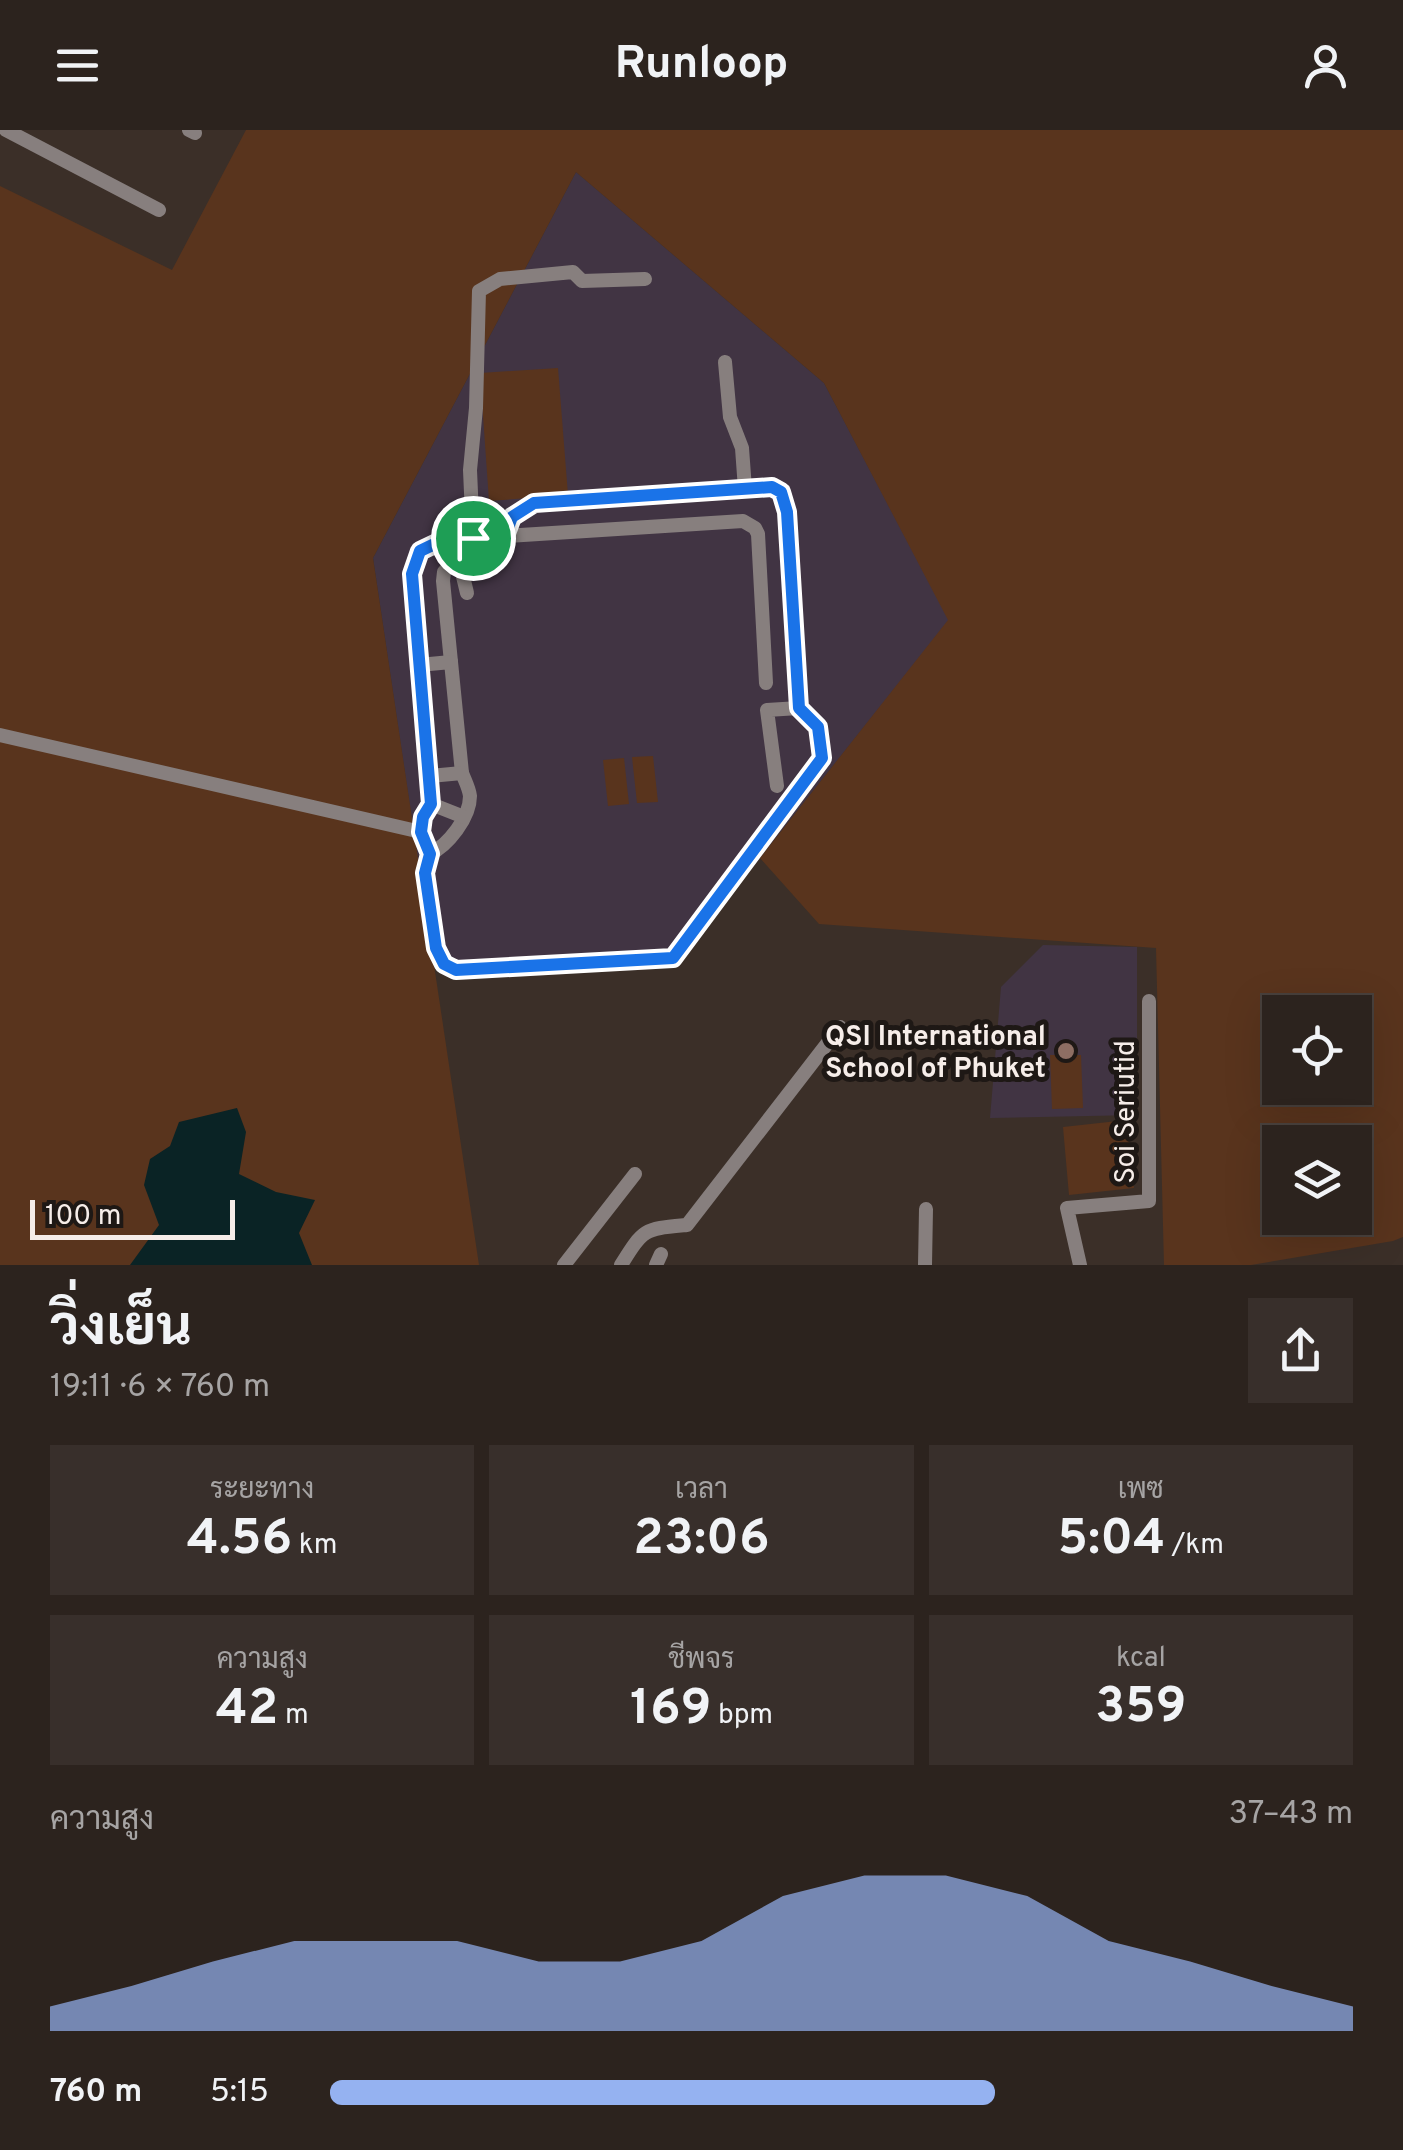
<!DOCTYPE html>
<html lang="th">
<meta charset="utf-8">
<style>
body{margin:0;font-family:Overpass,Sarabun,sans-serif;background:#382f2b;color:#f1f3f6;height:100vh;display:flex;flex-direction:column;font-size:38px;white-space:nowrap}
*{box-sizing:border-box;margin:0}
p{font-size:32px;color:#a6a4a4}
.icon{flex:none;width:55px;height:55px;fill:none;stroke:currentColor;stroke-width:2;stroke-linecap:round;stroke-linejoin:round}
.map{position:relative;height:1135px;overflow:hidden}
.sheet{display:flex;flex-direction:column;background:#2c231e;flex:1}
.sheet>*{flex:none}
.tools{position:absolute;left:1262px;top:865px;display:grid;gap:20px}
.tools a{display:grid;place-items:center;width:110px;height:110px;border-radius:0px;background:#2c231e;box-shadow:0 10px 40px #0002,0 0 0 2px #48403c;font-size:50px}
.scale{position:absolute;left:30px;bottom:25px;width:205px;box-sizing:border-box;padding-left:10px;border:5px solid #f6ede9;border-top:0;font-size:28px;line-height:35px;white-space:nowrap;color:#f6ede9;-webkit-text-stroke:8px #1e1815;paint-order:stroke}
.pin{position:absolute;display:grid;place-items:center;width:85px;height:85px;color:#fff;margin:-42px;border:5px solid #fff;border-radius:50%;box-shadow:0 2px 10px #0007}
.round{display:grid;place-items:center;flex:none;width:105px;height:105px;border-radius:0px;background:#382f2b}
.overview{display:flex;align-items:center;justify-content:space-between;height:170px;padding:0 50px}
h1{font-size:55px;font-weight:700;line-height:75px}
.figures{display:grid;grid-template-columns:repeat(3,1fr);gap:15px;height:170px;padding:10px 50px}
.figures div{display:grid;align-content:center;border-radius:0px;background:#382f2b;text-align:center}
.figures b{font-size:50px;font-weight:700}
.figures small{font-size:28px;font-weight:400}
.figures p{font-size:28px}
.chart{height:280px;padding:20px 50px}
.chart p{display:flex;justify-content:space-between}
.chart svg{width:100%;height:180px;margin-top:10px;fill:#95b2f1;opacity:.7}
ul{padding:0 50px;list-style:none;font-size:32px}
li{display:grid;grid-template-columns:160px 120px 1fr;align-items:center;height:75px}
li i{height:25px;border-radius:12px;background:#95b2f1}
header{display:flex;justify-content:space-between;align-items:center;height:130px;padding:0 50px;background:#2c231e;font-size:45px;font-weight:700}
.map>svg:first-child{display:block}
</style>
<header><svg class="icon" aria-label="menu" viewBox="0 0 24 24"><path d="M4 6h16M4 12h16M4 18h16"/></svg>Runloop<svg class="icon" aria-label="person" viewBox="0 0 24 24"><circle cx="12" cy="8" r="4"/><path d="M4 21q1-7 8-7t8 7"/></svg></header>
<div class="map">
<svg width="1403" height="1135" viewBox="0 0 1403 1135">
<rect width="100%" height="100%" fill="#3b2f28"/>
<g fill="#413443">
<polygon points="576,42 824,253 949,490 686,821 434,838 373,428"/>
<polygon points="1043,815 1137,817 1137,985 990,988 1001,857"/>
</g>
<g fill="#59341d" fill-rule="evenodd">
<path d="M246,0h1157v1107l-10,4 -142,24h-87l-8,-317 -337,-24 -59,-66 188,-238 -124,-237 -248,-211 -203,386 106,707h-479v-1079l172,84zM1280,882h75v76h-75zM1280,1012h75v76h-75z"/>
<polygon points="558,238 568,365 489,371 480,243"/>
<polygon points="653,626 658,672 637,673 632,627"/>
<polygon points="624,628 629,674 608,676 603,630"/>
<polygon points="1050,925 1081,925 1083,978 1052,979"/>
<polygon points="1127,990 1134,1058 1069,1065 1063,997"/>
</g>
<polygon fill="#0a2325" points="237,978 246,1002 239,1044 276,1062 315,1070 299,1103 312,1135 130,1135 159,1095 144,1055 150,1029 170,1016 179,992"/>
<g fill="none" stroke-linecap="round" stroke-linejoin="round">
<g stroke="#877f7e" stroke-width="14">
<polyline points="6,0 159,80"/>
<polyline points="189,0 195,3"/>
<polyline points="725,232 730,287 742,318 745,359"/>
<polyline points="473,408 470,340 476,278 479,161 500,149 573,142 582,151 645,149"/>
<polyline points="451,532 443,451 444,442 452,433 460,434 467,463"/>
<polyline points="419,535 451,532 462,643"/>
<polyline points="0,605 421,702"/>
<path d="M462,643c3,8 7,15 8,23 0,22 -22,49 -40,58l-9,-22 2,-15 8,-13 -1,-28z"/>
<polyline points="430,646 412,444 420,421 443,410 743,391 755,398 758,404 766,553"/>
<polyline points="777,656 767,580 799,578"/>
<polyline points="431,674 464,687"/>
<path d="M430,724c-7,20 -1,90 12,108 3,4 10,6 14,9l217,-13 149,-201 -4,-30 -19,-19 -12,-196 -3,-14 -6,-10 -243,15 -23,14 -7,19"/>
<polyline points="564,1135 635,1044"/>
<path d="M621,1135c23,-37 23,-36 66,-40l153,-198"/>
<polyline points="656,1135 661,1124"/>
<polyline points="925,1135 926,1079"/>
<polyline points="1080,1135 1067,1078 1149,1071 1149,871"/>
</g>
</g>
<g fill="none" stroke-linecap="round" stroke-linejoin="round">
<g stroke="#fff" stroke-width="20">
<polygon id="route" points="772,357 781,362 787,382 799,578 818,597 822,628 673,828 456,840 444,834 436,818 425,743 430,724 421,702 423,687 431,674 412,444 420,421 443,410 505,406 512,387 534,373"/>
</g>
<use href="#route" stroke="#1a73e8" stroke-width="12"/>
</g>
<circle fill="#8d6e63" stroke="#1e1815" stroke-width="4" cx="1066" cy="921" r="10"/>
<g text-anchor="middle" stroke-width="10" stroke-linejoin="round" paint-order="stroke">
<g font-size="28" font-weight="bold" fill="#f6ede9" stroke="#1e1815" text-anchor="end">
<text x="1046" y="915">QSI International<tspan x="1046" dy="32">School of Phuket</tspan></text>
</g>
<g font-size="28" fill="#f6ede9" stroke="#1e1815">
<text transform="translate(1124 982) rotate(-90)" y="10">Soi Seriutid</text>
</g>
</g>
</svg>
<div class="tools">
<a><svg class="icon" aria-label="locate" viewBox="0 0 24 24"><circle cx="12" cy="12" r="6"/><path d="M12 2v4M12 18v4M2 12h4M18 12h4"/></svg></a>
<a><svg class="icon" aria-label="layers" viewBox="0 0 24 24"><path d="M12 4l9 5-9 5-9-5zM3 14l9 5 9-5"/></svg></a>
</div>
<div class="scale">100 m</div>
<div class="pin" style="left:473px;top:408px;background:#1e9e55"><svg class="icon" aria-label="arrive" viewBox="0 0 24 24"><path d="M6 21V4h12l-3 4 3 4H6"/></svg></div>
</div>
<section class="sheet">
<div class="overview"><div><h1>วิ่งเย็น</h1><p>19:11 · 6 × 760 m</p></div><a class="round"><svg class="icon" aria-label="share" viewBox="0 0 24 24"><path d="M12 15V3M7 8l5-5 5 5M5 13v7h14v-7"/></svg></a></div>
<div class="figures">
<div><p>ระยะทาง</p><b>4.56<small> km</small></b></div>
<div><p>เวลา</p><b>23:06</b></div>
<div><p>เพซ</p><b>5:04<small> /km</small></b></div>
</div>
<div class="figures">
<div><p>ความสูง</p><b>42<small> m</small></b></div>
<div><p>ชีพจร</p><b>169<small> bpm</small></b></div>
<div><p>kcal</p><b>359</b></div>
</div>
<div class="chart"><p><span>ความสูง</span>37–43 m</p>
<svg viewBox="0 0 160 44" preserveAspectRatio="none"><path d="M0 44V38L10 33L20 27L30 22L40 22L50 22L60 27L70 27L80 22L90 11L100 6L110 6L120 11L130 22L140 27L150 33L160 38V44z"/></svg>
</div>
<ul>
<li><b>760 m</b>5:15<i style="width:65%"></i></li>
</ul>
</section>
